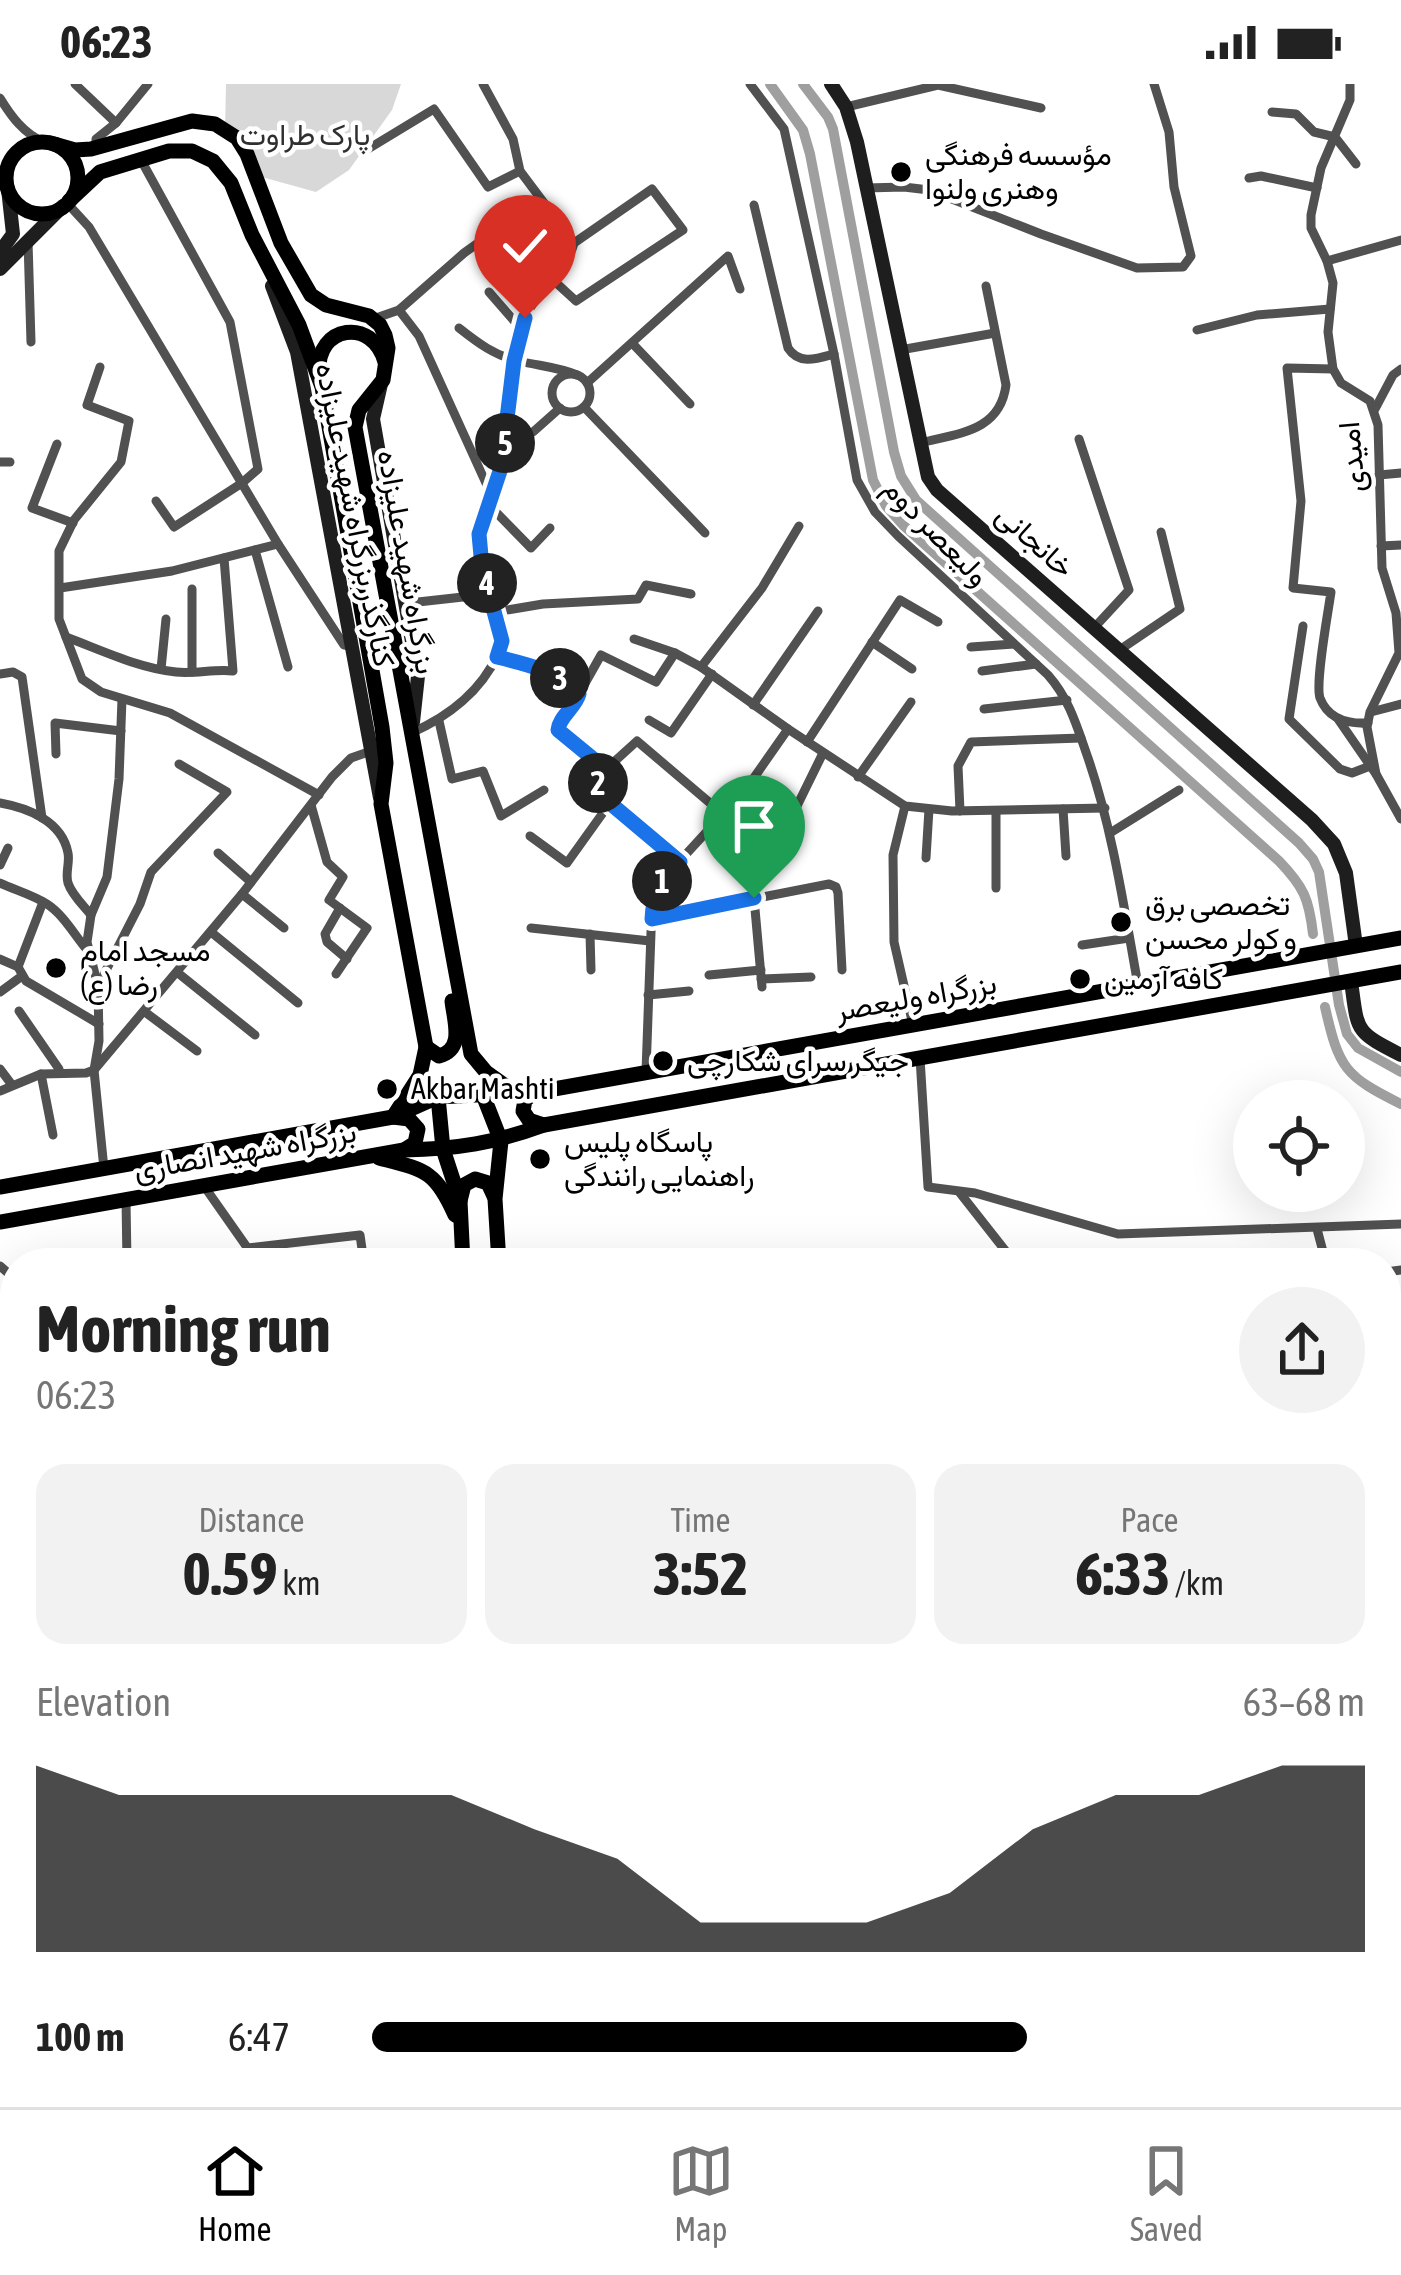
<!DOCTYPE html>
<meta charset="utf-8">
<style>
body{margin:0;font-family:"Asap Condensed",Vazirmatn,sans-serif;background:#f2f2f2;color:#222;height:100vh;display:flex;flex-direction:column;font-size:45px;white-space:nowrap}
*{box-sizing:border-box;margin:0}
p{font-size:39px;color:#767676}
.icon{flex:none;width:66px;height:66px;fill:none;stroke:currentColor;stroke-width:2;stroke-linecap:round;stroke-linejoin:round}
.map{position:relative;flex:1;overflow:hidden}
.drawer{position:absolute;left:0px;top:1164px;width:1401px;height:861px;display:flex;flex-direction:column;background:#fff;border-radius:48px 48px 0 0;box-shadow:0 12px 48px #0002}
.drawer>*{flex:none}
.buttons{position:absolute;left:1233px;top:996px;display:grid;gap:24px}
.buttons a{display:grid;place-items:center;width:132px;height:132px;border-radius:50%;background:#fff;box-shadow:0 12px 48px #0002;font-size:60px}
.pin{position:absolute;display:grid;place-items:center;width:102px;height:102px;color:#fff;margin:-123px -51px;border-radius:50% 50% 50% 0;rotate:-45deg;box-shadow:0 0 12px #0007}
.pin .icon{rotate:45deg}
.km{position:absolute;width:60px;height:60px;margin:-30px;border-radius:50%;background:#222;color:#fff;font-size:33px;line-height:60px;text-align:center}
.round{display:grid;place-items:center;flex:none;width:126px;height:126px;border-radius:63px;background:#f2f2f2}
.summary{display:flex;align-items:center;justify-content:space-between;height:204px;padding:0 36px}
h1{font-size:66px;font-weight:700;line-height:90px}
.stats{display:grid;grid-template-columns:repeat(3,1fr);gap:18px;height:204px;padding:12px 36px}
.stats div{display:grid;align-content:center;border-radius:30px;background:#f2f2f2;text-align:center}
.stats b{font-size:60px;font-weight:700}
.stats small{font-size:33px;font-weight:400}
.stats p{font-size:33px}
.chart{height:336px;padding:24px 36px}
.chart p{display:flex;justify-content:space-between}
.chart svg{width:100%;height:216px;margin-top:12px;fill:#000;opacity:.7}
ul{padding:0 36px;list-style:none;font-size:39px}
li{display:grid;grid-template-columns:192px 144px 1fr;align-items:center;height:90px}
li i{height:30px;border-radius:15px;background:#000}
.status{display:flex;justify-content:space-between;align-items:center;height:84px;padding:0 60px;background:#fff;direction:ltr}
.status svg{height:33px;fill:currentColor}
.dock{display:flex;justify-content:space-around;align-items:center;height:168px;border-top:3px solid #e0e0e0;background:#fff;font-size:33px;color:#767676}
.dock a{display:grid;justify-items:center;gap:6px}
.dock .active{color:#000}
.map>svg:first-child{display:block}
</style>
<div class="status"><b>06:23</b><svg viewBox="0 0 49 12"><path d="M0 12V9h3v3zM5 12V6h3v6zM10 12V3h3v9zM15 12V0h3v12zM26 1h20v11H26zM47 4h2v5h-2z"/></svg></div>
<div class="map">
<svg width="1401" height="2023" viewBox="0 0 1401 2023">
<rect width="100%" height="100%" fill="#fff"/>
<polygon fill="#d8d8d8" points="226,0 401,0 392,26 349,86 316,108 258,92 225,47"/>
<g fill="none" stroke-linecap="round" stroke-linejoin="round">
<g stroke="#9f9f9f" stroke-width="10">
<path d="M770,0l33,46 7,24 63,326 13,26 17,19 376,336c25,26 30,38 34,73"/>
<polyline points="803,0 828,33 833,45 894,368 901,392 916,416 1299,759 1313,775 1319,788 1339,921 1347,950 1358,964 1401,988"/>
<path d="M1325,923c14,62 20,69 76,97"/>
</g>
<g stroke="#515151" stroke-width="9">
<polyline points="75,0 116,39"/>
<path d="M750,0l34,45 50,225 23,126 18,32 23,24 150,139c22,25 29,52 40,83 25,73 36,150 50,227"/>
<polyline points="1350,0 1350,16 1321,84 1311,131 1311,144 1327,177 1333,199 1328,248 1333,285 1341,299 1370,317 1378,341 1382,484 1396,529 1399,569 1370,628 1367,643 1376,690"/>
<path d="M0,14c11,18 24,36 44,44"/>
<polyline points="846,23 938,1 1041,24"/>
<polyline points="1272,28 1296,30 1314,48 1335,53 1356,80"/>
<polyline points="96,64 96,55 116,39 148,0"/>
<polyline points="368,65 434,25 488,103 520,87"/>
<polyline points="141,76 230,238 258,385 242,399 174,443 156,417"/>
<polyline points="1249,94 1261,92 1317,104"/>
<polyline points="866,104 904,103 929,106 1041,150 1137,184 1183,183 1191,172 1174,103 1169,48 1154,0"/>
<polyline points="67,119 89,143 278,460 344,561 351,562"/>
<path d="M754,121l34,143c11,17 28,11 46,6"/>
<polyline points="28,157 31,258"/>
<polyline points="1327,177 1401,156"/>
<polyline points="552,195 576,217 683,146 652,105 574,159"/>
<polyline points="489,208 522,246"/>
<polyline points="399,226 419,252 490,408"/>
<polyline points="373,235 399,226 464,169 495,147 538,213"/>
<path d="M459,244c19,15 36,28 60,33 20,5 39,6 58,14"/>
<polyline points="1197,246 1257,231 1330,225"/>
<polyline points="632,259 690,320"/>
<polyline points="900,266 995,249"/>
<polyline points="100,283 87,321 129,337 121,378 74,436 59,467 59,535 82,595 101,608 170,629 319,711"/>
<path d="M1333,285l-46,-1 14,133 -8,87 38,4c-3,21 -16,91 -11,106 8,21 28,26 48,25"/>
<circle cx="571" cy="309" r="19"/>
<polyline points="587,299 728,172 740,205"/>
<polyline points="584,323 705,449"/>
<polyline points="1375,325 1393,291 1401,285"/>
<polyline points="506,355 533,348 560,324"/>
<polyline points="1079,355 1129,506 1093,545"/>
<path d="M920,359c38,-10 80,-11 86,-58l-20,-99"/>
<polyline points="57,360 32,424 73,439"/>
<polyline points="0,378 10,378"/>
<polyline points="1379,391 1401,389"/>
<polyline points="487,419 531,464 550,444"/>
<polyline points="1381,462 1401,461"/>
<polyline points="255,466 288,583"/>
<polyline points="60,504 172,487 278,460"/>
<polyline points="192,505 192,588"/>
<polyline points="409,519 490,510"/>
<polyline points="495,528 543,520 638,515 646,501 691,510"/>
<polyline points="1303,542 1289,635 1340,685 1352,689 1370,682"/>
<path d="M66,553c35,13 72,31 110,35 19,2 38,-3 57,-1l-9,-113"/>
<polyline points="634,555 675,569"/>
<polyline points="872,558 912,585"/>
<polyline points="971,563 1014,560"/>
<polyline points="1118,567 1180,525 1161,448"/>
<path d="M497,573c30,7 60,14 82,37 -3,15 -20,22 -21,37l39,31 7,9 -8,17 2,5 82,69"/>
<polyline points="701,583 762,504 799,442"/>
<polyline points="161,585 166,535"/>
<polyline points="982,587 1036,580"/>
<polyline points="0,590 13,588 22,593 42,734"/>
<polyline points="579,610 601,571 656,598 675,569 701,583 788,645 905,722 952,727 1105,724"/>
<polyline points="753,621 818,527"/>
<polyline points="984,625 1067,616"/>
<polyline points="1371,628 1401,620"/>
<polyline points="1338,635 1376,690 1401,735"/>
<polyline points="649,636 671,649 712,590"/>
<polyline points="439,637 452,695 483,687 501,732 544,706"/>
<path d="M411,649c37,-16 70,-42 87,-79 13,-28 -20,-83 -19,-117 1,-25 16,-47 22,-70 12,-48 6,-100 23,-147 11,-28 42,-47 50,-77l-54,-72 -7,-32 -30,-55"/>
<polyline points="807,658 900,516 938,538"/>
<polyline points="56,670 55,639 121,647"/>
<polyline points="604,687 637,657 723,730"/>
<polyline points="858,693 911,618"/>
<path d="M0,719c28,5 62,18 68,50 2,10 -3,20 0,30 4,12 15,22 23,32"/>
<polyline points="311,721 327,778 343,793 329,816 367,844 336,890"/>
<polyline points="905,722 893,771 894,858 913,941"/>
<polyline points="1063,725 1066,772"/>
<polyline points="960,727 958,682 971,658 1081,654"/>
<polyline points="996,727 996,804"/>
<polyline points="1110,749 1179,706"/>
<polyline points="530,752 567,779 610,719"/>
<polyline points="218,769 251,798"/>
<polyline points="926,774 929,725"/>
<polyline points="769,779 823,669"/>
<polyline points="0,781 8,764"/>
<path d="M0,799c15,7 33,12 47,21 17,11 28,32 41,47"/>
<polyline points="242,810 284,844"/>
<polyline points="754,814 762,903"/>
<polyline points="340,824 325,850 327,858 347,875"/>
<polyline points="651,835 829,800 836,803 838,809 842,886"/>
<polyline points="531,844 650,857"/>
<polyline points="211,848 298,919"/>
<polyline points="590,850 591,886"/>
<polyline points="1082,861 1129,854"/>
<polyline points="0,875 18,883 26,897 99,940"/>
<polyline points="18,883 43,818"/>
<polyline points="178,889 255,951"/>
<polyline points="709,891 761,886"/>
<polyline points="761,895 811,893"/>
<polyline points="98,902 140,820 151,788 227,708 179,680"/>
<polyline points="0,908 22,892"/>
<polyline points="648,911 689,907"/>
<polyline points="19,927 59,985"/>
<polyline points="145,928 197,967"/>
<polyline points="920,974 928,1103 975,1109 1118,1150 1401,1140"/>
<polyline points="0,985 12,1001"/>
<polyline points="94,986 242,810 332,693 351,674 371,667"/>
<polyline points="646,988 652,821 655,808 665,793 746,705 788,645"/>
<polyline points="41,990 53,1051"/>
<polyline points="0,1007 41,990 86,989 94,986"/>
<polyline points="104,1085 94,986 99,957 98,902 87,858 91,831 107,793 119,695 122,615"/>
<polyline points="204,1102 258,1179"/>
<polyline points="960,1109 1015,1179"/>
<polyline points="126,1116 127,1179"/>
<polyline points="1317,1145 1326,1179"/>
<polyline points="248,1164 360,1151 364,1179"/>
<polyline points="0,1182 15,1195"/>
<polyline points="1386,1188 1401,1186"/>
<polyline points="1386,1259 1401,1255"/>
<polyline points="1386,1311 1401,1314"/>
<polyline points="1386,1386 1401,1379"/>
<polyline points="0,1450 14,1488"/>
<polyline points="1386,1510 1401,1487"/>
<polyline points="0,1547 15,1539"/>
<polyline points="0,1582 15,1612"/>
<polyline points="1386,1641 1401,1623"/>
<polyline points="15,1689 15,1694"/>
<polyline points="1386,1711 1401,1692"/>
<polyline points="0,1735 15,1719"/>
<polyline points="1386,1753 1401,1766"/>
<polyline points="0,1764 15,1785"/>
<polyline points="1386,1803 1401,1821"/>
<polyline points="0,1805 15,1800"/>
<polyline points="1386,1888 1389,1883 1401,1892"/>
<polyline points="1386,1976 1401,1986"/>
<polyline points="0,1994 15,2008"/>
<polyline points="1386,2006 1401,1987"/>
<polyline points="18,2010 29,2021 28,2023"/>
<polyline points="578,2010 588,2023"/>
<polyline points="623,2010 631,2015 656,2013"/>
<polyline points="900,2010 913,2023"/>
<polyline points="1322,2010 1339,2023"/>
<polyline points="430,2023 441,2010"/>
<polyline points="605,2023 622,2010"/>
<polyline points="805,2023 815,2013 812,2010"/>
<polyline points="937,2023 944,2010"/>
<polyline points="1373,2023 1383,2010"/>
</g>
<g stroke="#1e1e1e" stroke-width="14">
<polyline points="831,0 846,23 857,58 928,393 937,406 1312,736 1334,760 1346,789 1356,862"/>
<polyline points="0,168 13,150 8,105"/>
<polyline points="0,185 63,122"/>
<polyline points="272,202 297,268 380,714"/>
<polyline points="381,300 373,335 418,592 413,638"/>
<path d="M1351,897c7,51 3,50 50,74"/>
<polyline points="1386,1576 1401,1579"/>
<polyline points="1386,1594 1401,1596"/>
<polyline points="0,1860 7,1887 0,1901"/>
</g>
<g stroke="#000" stroke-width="15">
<circle cx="42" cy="94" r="36"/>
<polyline points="54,60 75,66 91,65 192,37 215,40 237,54 247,70 281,159 311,211 326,221 369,232 380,241 385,251 388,264 383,296 359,326 355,343 471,970 486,988 515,1009"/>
<polyline points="69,117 100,88 169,67 192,67 213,77 231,99 252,151 299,241 322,303 382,643 386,679 381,720 426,963 420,991 393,1033 409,1035 418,1045 415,1059 404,1066"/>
<path d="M319,288c-3,-47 54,-55 66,-10"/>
<path d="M426,963l13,9c26,-7 15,-35 13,-55"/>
<polyline points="534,1009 525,1016 523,1027 529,1036 544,1041"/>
<polyline points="483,1011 501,1057 495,1115 499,1179"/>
<polyline points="438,1013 443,1065 460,1117 463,1179"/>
<path d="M379,1074c46,12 56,12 76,57"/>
<polyline points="0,1103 393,1033 438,1013 537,1008 1401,854"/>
<polyline points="460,1117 464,1101 475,1095 488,1099 494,1112"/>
<path d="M0,1138l404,-72c53,-1 91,-7 140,-25l857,-153"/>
<polyline points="511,2010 512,2023"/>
<polyline points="544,2010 545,2023"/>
</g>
</g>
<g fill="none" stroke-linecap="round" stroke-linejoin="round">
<g stroke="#fff" stroke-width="24">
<path id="route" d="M525,234l-11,43 -13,107 -22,66 3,33 20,74 -5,16c30,7 60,14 82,37 -4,14 -20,23 -21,36l39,32 7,9 -8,17 2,5 82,69c-18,18 -27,31 -28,57l102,-21"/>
</g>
<use href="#route" stroke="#1a73e8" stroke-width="15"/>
</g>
<g fill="#000" stroke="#fff" stroke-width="4.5">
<circle cx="901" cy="88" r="12"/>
<circle cx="1121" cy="838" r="12"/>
<circle cx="56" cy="884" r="12"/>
<circle cx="1080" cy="895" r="12"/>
<circle cx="663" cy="977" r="12"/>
<circle cx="387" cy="1005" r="12"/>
<circle cx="540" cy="1075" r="12"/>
</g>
<g text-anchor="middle" stroke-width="9" stroke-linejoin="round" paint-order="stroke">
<g font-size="30" fill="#2f2f2f" stroke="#fff">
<text x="305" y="61">پارک طراوت</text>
</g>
<g font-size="30" fill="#000" stroke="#fff" text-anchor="start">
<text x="925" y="81">مؤسسه فرهنگی<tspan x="925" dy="34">وهنری ولنوا</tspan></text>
<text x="1145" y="831">تخصصی برق<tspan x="1145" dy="34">و کولر محسن</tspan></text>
<text x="80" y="877">مسجد امام<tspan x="80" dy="34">رضا (ع)</tspan></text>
<text x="1104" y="905">کافه آرمین</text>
<text x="687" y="987">جیگر سرای شکارچی</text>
<text x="411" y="1015">Akbar Mashti</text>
<text x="564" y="1068">پاسگاه پلیس<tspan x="564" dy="34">راهنمایی رانندگی</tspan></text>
</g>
<g font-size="30" fill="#000" stroke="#fff">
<text transform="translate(1352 373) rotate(-95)" y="10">امیدی</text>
<text transform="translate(355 431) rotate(79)" y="10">کنارگذر بزرگراه شهید علیزاده</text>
<text transform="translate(936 448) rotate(46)" y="10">ولیعصر دوم</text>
<text transform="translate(1035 457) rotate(42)" y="10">خانجانی</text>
<text transform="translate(407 478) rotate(80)" y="10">بزرگراه شهید علیزاده</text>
<text transform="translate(916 913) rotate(-10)" y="10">بزرگراه ولیعصر</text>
<text transform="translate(245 1067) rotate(-10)" y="10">بزرگراه شهید انصاری</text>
</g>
</g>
</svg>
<div class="buttons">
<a><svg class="icon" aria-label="locate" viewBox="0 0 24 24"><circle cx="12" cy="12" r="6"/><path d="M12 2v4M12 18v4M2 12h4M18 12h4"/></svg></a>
</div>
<div class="pin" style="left:754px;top:814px;background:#1e9e55"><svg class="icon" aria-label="arrive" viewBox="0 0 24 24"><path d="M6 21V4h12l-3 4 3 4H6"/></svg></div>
<div class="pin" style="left:525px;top:234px;background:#d93025"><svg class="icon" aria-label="check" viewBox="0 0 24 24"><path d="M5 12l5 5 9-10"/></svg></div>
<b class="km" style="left:662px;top:797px">1</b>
<b class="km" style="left:598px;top:699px">2</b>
<b class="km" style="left:560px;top:594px">3</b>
<b class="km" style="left:487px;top:499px">4</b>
<b class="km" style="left:505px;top:359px">5</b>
<section class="drawer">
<div class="summary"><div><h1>Morning run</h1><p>06:23</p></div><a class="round"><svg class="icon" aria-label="share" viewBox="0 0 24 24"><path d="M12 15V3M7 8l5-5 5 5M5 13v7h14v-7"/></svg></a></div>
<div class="stats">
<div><p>Distance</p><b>0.59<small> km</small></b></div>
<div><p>Time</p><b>3:52</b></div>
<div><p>Pace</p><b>6:33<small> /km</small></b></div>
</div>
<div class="chart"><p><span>Elevation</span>63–68 m</p>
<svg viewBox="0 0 160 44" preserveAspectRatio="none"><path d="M0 44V6L10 12L20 12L30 12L40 12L50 12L60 19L70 25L80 38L90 38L100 38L110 32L120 19L130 12L140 12L150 6L160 6V44z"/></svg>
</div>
<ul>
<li><b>100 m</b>6:47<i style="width:66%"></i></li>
</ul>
</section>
</div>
<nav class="dock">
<a class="active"><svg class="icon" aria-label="home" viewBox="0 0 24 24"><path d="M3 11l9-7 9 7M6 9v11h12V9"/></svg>Home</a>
<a><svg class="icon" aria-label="map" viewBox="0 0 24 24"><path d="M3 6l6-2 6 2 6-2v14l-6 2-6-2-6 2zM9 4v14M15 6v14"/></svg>Map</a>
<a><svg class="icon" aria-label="saved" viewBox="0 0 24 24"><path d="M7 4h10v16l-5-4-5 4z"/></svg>Saved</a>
</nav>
